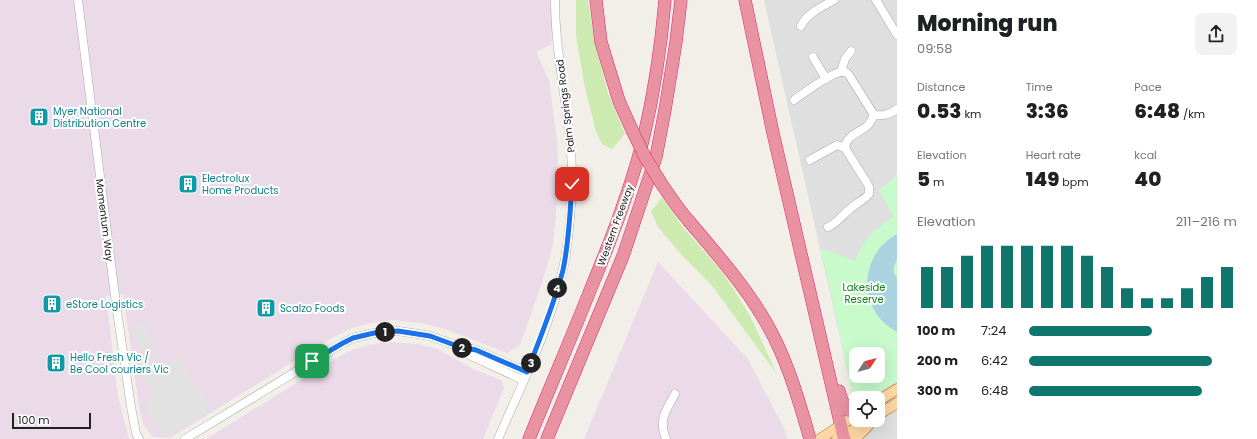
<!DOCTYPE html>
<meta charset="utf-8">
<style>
body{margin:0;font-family:Poppins,sans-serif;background:#f2f2f2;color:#202124;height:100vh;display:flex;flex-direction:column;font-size:15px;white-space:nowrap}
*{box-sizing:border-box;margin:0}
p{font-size:13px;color:#757577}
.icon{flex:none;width:22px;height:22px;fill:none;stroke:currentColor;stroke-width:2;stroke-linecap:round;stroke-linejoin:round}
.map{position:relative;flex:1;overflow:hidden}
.drawer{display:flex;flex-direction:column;background:#fff;width:360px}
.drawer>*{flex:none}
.needle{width:26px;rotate:54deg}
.fabs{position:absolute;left:849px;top:347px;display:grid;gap:8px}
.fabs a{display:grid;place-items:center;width:36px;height:36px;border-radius:8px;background:#fff;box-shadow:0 4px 16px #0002;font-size:20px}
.scale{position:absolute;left:12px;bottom:10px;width:79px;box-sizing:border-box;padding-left:4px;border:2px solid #222;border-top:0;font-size:11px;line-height:14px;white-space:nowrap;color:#222;-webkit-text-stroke:3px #fff;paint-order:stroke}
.pin{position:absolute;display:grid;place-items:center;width:34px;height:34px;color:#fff;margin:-17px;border-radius:8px;box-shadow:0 2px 6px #0006}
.km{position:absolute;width:20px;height:20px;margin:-10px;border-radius:50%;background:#222;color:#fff;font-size:11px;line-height:20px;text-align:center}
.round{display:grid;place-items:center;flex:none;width:42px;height:42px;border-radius:8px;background:#f2f2f2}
.head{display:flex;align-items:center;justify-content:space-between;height:68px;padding:0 20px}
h1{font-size:22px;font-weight:800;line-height:30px}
.stats{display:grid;grid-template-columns:repeat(3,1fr);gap:6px;height:68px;padding:4px 20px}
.stats div{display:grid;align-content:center}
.stats b{font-size:20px;font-weight:800}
.stats small{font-size:11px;font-weight:400}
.stats p{font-size:11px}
.chart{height:112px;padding:8px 20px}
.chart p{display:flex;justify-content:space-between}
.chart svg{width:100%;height:72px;margin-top:4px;stroke:#0f766e;stroke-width:6}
ul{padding:0 20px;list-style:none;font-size:13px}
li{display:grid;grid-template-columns:64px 48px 1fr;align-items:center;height:30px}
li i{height:10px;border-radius:5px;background:#0f766e}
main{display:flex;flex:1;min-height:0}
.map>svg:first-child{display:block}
</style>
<main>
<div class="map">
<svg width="897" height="439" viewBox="0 0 897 439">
<rect width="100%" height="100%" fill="#f2efe9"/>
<path fill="#e0dfdf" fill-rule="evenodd" d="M764,0h133v439h-34l-4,-19h19v-22h-22v11zM856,354h22v22h-22z"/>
<g fill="#ebdbe8">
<polygon points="0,0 551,0 552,44 536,52 549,80 557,140 559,181 553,245 541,286 520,345 507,353 445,329 420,323 392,320 366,324 350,329 330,339 170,438 153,437 144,426 140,413 123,294 106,296 118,396 129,439 0,439"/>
<polygon points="658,262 748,359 786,432 787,439 584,439"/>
<polygon points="393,342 417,344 438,349 471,368 501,380 504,388 483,439 206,439 340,356 355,349 372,344"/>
</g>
<g fill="#cdebb0">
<polygon points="576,0 588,0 595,44 608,93 625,134 612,149 602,144 596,132 584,83 576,35"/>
<polygon points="662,197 682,226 721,271 736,293 750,316 777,374 712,286 679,252 658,227 651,212"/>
</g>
<path fill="#c8facc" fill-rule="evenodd" d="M897,172v209l-28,17h-13l-1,9 -27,-127 -8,-32 35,13c7,-21 21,-33 39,-44l-15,-27 16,-13zM856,354h22v22h-22z"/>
<g fill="#e2e2e2">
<polygon points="140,321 154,343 142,350 132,334 136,332 133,326"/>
<polygon points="156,356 162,366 178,356 209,405 206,408 208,411 168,437 165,433 162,435 144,406 147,404 145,401 155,395 140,371 143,369 141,365"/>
</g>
<path fill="#aad3df" d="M897,234c0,6 0,21 0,26 -3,7 -6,10 0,18v54c-40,-21 -39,-77 0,-98z"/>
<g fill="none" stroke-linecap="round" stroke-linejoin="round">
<g stroke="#a9a9a9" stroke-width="9">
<g id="minor">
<polyline points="78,0 116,304 131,407 136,433 139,439"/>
<polyline points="876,0 897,35"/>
<path d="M801,26c6,-13 21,-19 33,-26"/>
<polyline points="813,57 826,79"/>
<polyline points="841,72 845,59 851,51"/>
<path d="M794,100c10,-7 36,-27 47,-28 3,-1 6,1 8,3l25,40"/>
<polyline points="810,160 837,145 845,148"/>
<path d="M828,227c10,-4 15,-13 23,-19 6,-5 13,-8 18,-14v-7l-2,-4 -22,-35c1,-13 14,-15 22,-22 4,-3 5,-7 7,-11 9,1 15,0 23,-6"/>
<polyline points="460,348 467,354 523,380"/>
<polyline points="185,439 343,343 353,338 374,333 398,331 412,333 430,336 460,347 476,350 527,372"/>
<path d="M498,439c24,-55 52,-111 65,-170 6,-28 8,-56 9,-85 1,-61 -17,-122 -17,-184"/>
<path d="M666,439c-8,-20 0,-28 9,-45"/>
</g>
</g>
<g stroke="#a06b00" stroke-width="11">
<g id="major">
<polyline points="878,401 897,389"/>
<polyline points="878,415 897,403"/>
<polyline points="820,439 856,415"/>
<polyline points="837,439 870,420"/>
<polyline points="855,439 868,426"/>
</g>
</g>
<g stroke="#dc2a67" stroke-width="13">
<g id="highway">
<polyline points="596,0 601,42 619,101 632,130"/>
<polyline points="745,0 773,133 844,439"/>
<path d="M661,183c9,13 17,26 27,37 26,31 52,60 73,94 24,38 37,83 49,125"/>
<path d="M839,391c3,10 6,21 17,22"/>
<path d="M529,439c20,-50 42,-100 62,-151 20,-48 39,-97 52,-148 11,-46 18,-93 22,-140"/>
<polyline points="547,439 623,256 656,157 665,110 676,42 681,0"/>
</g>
</g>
<use href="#minor" stroke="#fff" stroke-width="8"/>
<use href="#major" stroke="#fcd6a4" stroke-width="10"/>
<use href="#highway" stroke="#e892a2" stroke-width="12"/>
<g stroke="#dc2a67" stroke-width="13" stroke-linecap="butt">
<polyline id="highway-bridge" points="632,130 645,157 661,183"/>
</g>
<use href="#highway-bridge" stroke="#e892a2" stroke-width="12"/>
</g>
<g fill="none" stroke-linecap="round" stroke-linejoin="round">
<g stroke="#fff" stroke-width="8">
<path id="route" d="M312,361l31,-18 10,-5 21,-5 24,-2 32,5 30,11 16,3 51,22c13,-34 27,-67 36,-102 6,-28 7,-57 9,-86"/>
</g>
<use href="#route" stroke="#1a73e8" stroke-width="5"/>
</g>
<defs>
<g id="building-square" transform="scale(1)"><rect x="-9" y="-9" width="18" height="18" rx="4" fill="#0f9aa8" stroke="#fff"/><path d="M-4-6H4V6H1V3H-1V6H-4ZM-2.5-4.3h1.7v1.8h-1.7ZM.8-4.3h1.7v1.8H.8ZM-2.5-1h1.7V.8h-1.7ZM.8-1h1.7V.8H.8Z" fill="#fff"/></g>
</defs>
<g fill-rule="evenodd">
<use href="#building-square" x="39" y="117"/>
<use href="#building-square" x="188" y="184"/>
<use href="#building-square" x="52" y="304"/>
<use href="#building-square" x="266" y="308"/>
<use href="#building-square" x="56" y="363"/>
</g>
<g text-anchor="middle" stroke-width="4" stroke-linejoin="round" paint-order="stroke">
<g font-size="10" fill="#222" stroke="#fff">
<text transform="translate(565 106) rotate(-97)" y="4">Palm Springs Road</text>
<text transform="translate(105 220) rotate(83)" y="4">Momentum Way</text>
<text transform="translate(615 225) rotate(-70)" y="4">Western Freeway</text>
</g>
<g font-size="10" fill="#0d838f" stroke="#fff" text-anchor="start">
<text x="53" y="115">Myer National<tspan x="53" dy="12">Distribution Centre</tspan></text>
<text x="202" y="182">Electrolux<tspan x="202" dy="12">Home Products</tspan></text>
<text x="66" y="308">eStore Logistics</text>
<text x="280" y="312">Scalzo Foods</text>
<text x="70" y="361">Hello Fresh Vic /<tspan x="70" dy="12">Be Cool couriers Vic</tspan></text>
</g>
<g font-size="10" fill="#0c8416" stroke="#fff">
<text x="864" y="291">Lakeside<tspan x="864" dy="12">Reserve</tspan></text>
</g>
</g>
</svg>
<div class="fabs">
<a><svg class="needle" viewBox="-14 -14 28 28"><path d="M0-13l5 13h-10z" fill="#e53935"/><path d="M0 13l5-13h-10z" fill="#757577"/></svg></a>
<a><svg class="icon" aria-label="locate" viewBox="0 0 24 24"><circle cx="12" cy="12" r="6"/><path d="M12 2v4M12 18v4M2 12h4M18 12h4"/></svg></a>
</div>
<div class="scale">100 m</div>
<div class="pin" style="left:312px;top:361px;background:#1e9e55"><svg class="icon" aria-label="arrive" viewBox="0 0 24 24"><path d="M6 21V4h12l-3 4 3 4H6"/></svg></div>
<div class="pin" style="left:572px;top:184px;background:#d93025"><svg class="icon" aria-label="check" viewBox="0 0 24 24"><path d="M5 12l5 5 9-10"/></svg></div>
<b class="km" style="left:385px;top:332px">1</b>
<b class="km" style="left:462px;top:348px">2</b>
<b class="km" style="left:531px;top:363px">3</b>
<b class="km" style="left:557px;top:288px">4</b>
</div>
<section class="drawer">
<div class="head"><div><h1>Morning run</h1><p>09:58</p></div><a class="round"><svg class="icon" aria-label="share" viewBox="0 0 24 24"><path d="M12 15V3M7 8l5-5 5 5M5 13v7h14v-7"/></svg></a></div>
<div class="stats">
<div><p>Distance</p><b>0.53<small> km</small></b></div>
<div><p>Time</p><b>3:36</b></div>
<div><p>Pace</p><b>6:48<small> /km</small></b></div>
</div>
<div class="stats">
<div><p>Elevation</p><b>5<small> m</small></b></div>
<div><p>Heart rate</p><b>149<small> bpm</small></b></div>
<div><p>kcal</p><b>40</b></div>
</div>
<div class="chart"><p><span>Elevation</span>211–216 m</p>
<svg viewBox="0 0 160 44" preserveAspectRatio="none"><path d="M5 44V19M15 44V19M25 44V12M35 44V6M45 44V6M55 44V6M65 44V6M75 44V6M85 44V12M95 44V19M105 44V32M115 44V38M125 44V38M135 44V32M145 44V25M155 44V19"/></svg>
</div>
<ul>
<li><b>100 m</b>7:24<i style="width:59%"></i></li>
<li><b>200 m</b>6:42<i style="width:88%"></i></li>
<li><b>300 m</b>6:48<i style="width:83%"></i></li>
</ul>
</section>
</main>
